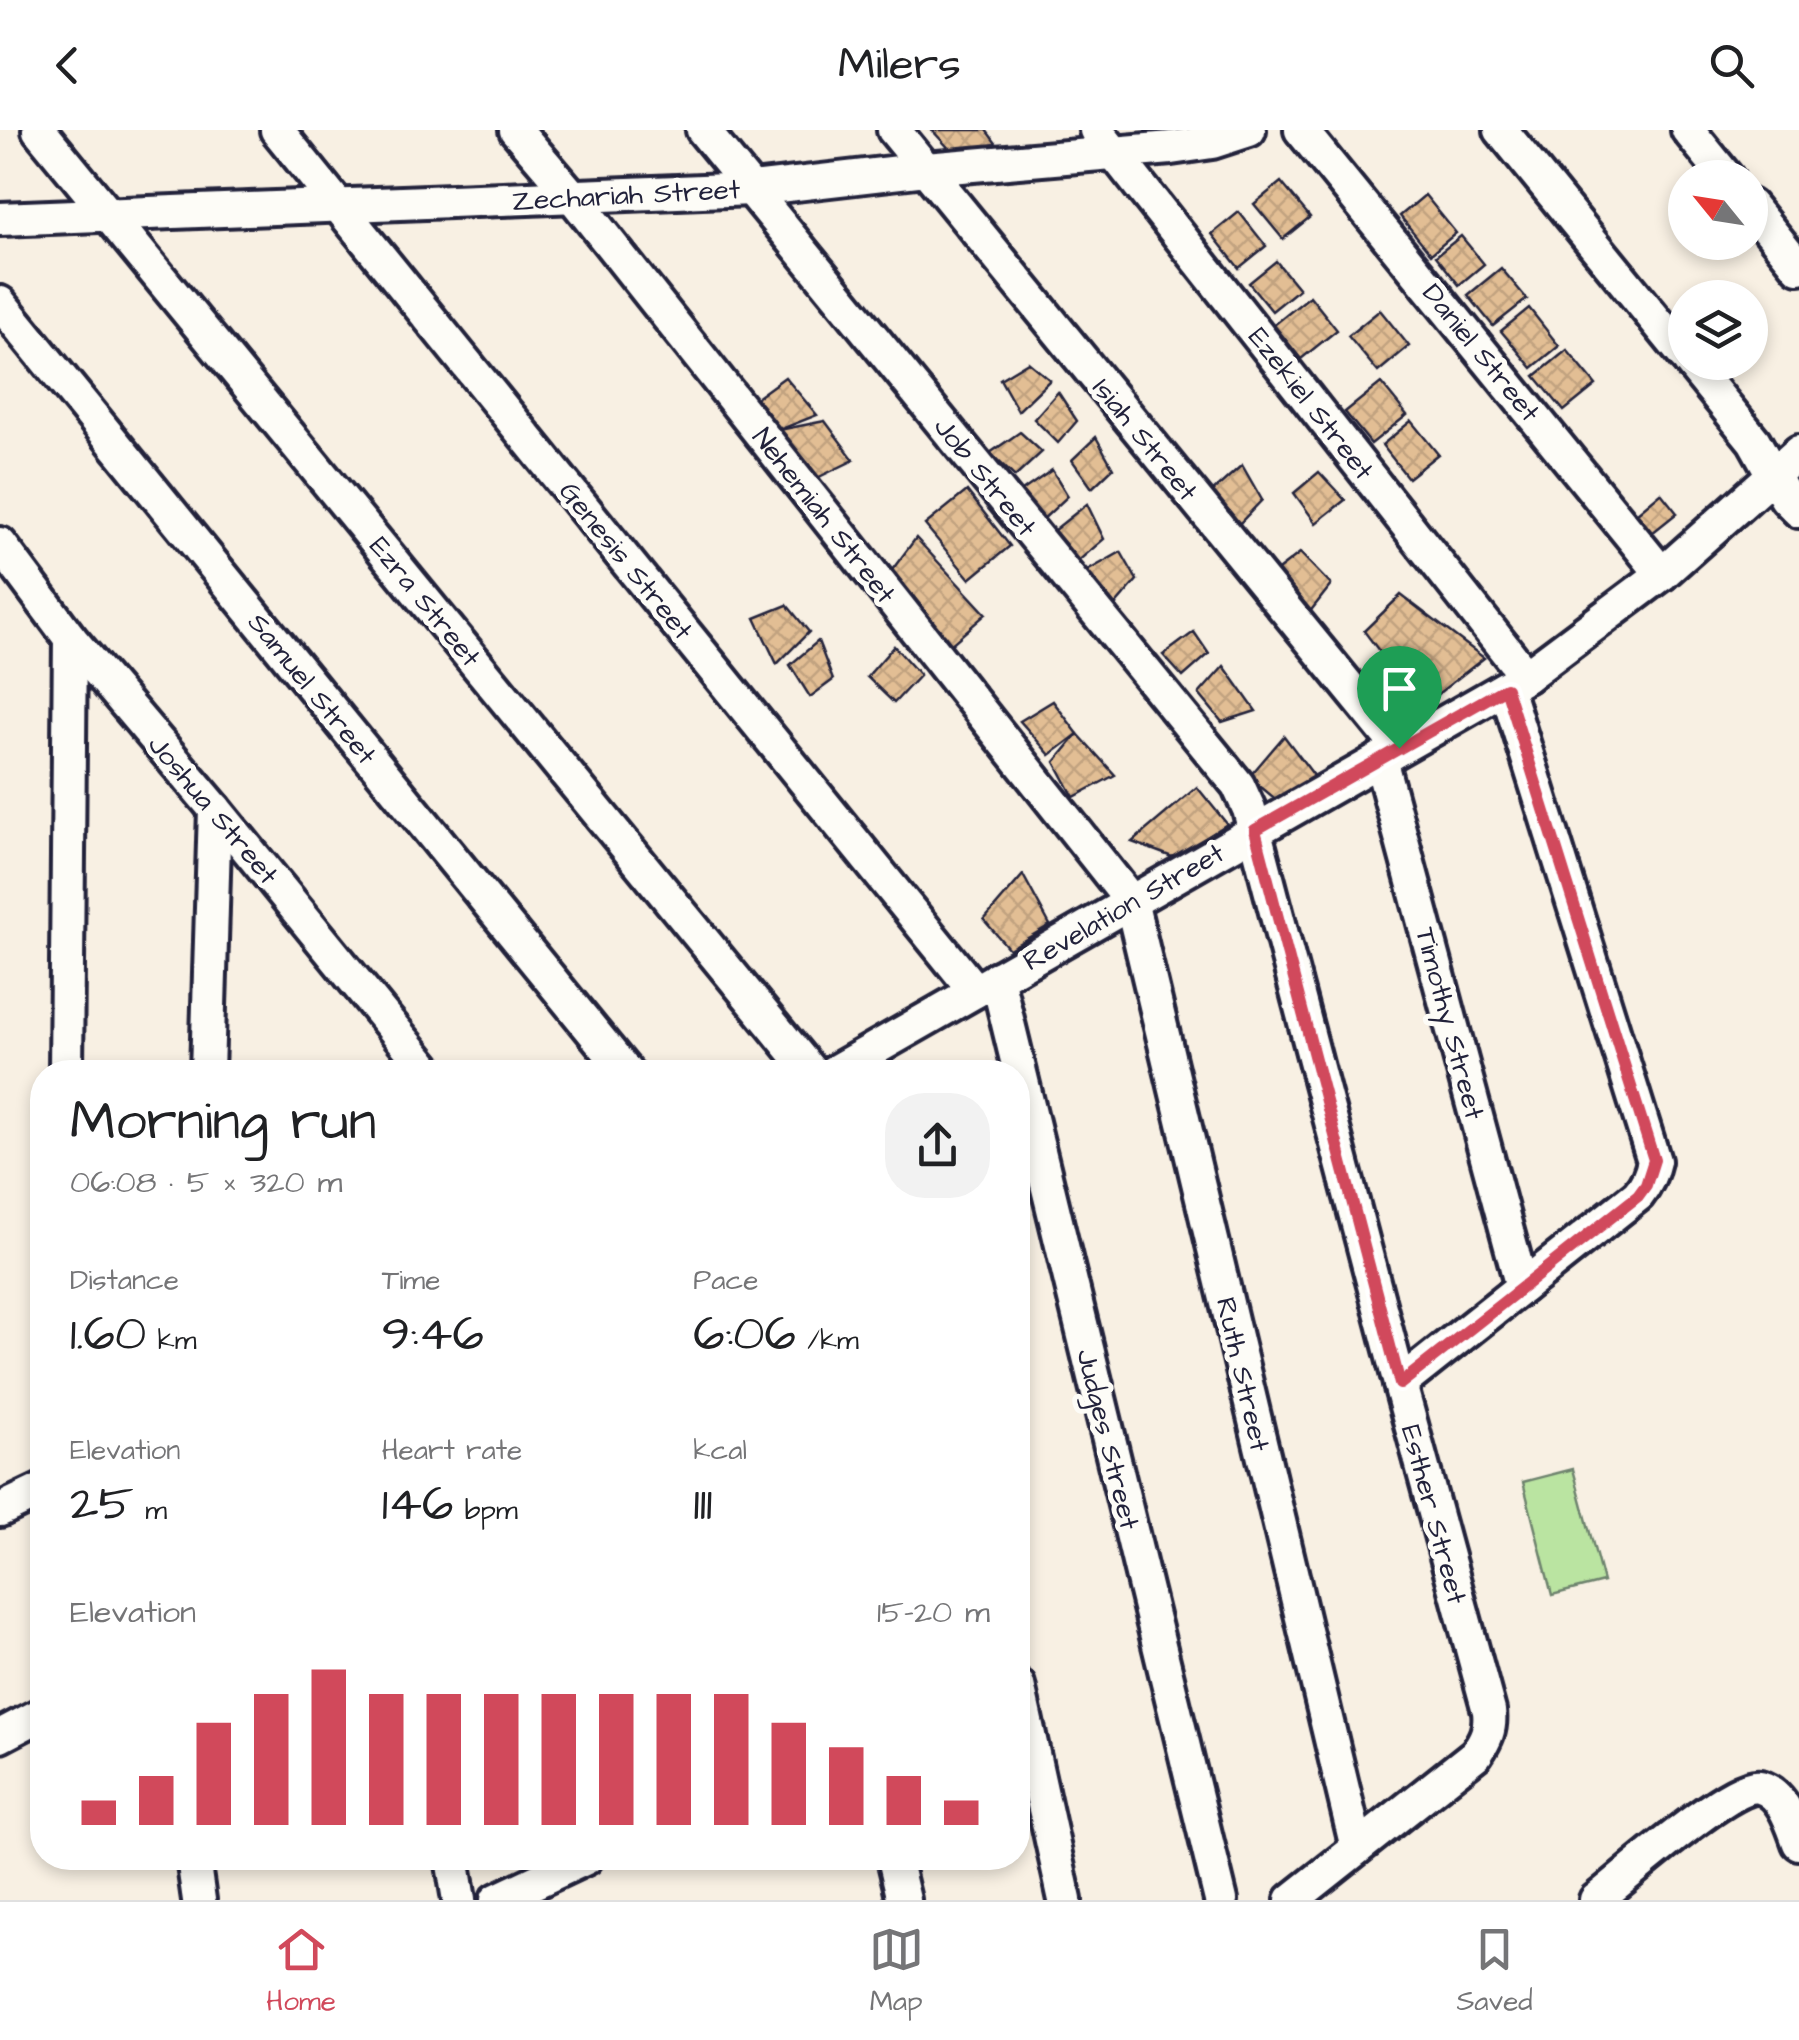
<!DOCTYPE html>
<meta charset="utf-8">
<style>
body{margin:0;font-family:"Architects Daughter",sans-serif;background:#f2f2f2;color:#202124;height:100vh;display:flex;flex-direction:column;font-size:38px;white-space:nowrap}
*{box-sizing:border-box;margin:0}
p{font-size:32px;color:#757577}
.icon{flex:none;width:55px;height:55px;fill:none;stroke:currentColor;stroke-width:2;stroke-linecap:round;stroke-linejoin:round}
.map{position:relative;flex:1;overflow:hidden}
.details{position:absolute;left:30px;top:930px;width:1000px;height:810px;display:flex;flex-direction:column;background:#fff;border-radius:40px;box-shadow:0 5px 15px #0003}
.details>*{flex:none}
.needle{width:65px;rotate:300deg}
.buttons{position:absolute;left:1668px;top:30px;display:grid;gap:20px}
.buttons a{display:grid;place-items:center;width:100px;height:100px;border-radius:50%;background:#fff;box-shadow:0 5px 15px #0003;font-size:50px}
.pin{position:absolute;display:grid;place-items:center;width:85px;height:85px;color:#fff;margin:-102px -42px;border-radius:50% 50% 50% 0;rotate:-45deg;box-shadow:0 0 10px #0007}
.pin .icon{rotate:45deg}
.round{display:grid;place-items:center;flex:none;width:105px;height:105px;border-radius:40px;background:#f2f2f2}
.headline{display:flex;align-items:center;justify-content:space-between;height:170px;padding:0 40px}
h1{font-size:55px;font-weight:600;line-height:75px}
.stats{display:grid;grid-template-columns:repeat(3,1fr);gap:15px;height:170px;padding:10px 40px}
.stats div{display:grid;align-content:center}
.stats b{font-size:50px;font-weight:600}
.stats small{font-size:28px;font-weight:400}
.stats p{font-size:28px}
.chart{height:280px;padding:20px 40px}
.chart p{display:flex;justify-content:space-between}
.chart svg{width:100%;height:180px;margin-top:10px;stroke:#d1495b;stroke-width:6}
header{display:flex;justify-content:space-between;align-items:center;height:130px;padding:0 40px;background:#fff;font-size:45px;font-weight:600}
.tab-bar{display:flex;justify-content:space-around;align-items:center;height:140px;border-top:2px solid #e0e0e0;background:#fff;font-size:28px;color:#757577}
.tab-bar a{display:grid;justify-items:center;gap:5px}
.tab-bar .current{color:#d1495b}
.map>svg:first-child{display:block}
</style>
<header><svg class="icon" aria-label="back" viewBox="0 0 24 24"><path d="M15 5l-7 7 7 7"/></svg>Milers<svg class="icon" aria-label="search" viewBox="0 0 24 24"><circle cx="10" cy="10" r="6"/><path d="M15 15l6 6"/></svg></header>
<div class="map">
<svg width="1799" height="1770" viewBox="0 0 1799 1770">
<defs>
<pattern id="building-cross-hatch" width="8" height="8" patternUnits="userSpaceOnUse" patternTransform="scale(2.5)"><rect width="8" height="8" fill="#e2be94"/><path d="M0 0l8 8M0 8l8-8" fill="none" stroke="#c2a380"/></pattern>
</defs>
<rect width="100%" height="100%" fill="#f8f0e3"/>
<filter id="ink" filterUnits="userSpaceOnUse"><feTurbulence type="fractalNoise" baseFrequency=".01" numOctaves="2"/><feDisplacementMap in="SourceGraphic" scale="20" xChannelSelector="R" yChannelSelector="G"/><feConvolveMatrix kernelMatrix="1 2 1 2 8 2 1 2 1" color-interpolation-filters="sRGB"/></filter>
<g filter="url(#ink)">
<polygon fill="#bae4a1" stroke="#6e836e" stroke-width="2.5" points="1573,1339 1603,1452 1552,1465 1523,1352"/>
<g fill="url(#building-cross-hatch)" stroke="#22223b" stroke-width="2.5">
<polygon points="932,0 986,0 1001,20 955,25"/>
<polygon points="1281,52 1310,87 1283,109 1254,74"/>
<polygon points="1425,65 1456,103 1431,124 1400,86"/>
<polygon points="1239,82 1266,116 1239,138 1212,104"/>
<polygon points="1461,106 1484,134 1459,155 1436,126"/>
<polygon points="1276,131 1299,159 1272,181 1249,153"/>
<polygon points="1501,138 1527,169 1493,196 1468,165"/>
<polygon points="1310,166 1337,200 1301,229 1274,195"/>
<polygon points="1529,178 1559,216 1532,238 1501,201"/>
<polygon points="1380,180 1409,216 1378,242 1348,206"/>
<polygon points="1567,220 1596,255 1564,281 1535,246"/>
<polygon points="1028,232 1050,250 1018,281 1000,249"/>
<polygon points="785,247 817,285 779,300 756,268"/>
<polygon points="1381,253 1407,285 1371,314 1345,282"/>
<polygon points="1058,262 1077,291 1058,313 1034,289"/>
<polygon points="825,291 854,330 815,349 779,300"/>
<polygon points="1411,291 1438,324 1408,348 1382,315"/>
<polygon points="1020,302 1042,322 1015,347 990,323"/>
<polygon points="1096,307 1113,338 1092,358 1072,330"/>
<polygon points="1242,335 1262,370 1237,396 1211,363"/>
<polygon points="1052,340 1068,366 1040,392 1019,363"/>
<polygon points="1319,342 1345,370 1316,393 1294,363"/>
<polygon points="967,361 1010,416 970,449 925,395"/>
<polygon points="1661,363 1677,383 1652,403 1636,384"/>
<polygon points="1087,374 1104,409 1076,433 1053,401"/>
<polygon points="916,408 986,484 948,517 892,440"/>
<polygon points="1121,422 1137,450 1111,480 1080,445"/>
<polygon points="1300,423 1331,455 1305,488 1270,446"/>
<polygon points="1401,465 1484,528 1421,577 1364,501"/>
<polygon points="787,475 809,502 777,534 755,488"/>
<polygon points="1194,502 1209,524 1183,547 1163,525"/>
<polygon points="818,511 833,550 810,567 790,535"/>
<polygon points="894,516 920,545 894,573 867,547"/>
<polygon points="1224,536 1256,581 1222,592 1199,564"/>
<polygon points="1053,571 1078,604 1050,625 1020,591"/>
<polygon points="1078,604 1115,645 1074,667 1055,632"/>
<polygon points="1284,606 1315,647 1279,672 1249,647"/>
<polygon points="1197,657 1227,694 1175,728 1132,712"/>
<polygon points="1023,745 1050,795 1009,819 984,790"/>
</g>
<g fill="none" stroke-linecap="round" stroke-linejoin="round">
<g stroke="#22223b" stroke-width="40">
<g id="minor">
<polyline points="39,0 811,942"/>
<polyline points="277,0 975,861"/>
<polyline points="516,0 573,67 1131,771 1357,1718"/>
<path d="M703,0l535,655 11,24 151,575 89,327c2,18 -3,28 -13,43l-184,146"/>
<polyline points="894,0 1399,618"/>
<polyline points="1096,0 1526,546"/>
<polyline points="1301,0 1662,444"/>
<polyline points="1501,0 1685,226"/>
<polyline points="1688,0 1727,48"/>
<polyline points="1750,76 1799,137"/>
<polyline points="0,89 752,59 926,39 1171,18 1212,12 1249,0"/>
<polyline points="0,173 626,942"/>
<polyline points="1690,232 1754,311 1786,368 1799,381"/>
<polyline points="0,414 70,508 215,679 429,942"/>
<polyline points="1380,629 1522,1157"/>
<polyline points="997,848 1221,1770"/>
<polyline points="66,942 70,508"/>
<polyline points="207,942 215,679"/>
<polyline points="834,942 1526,546 1662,444 1799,322"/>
<path d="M1400,1254l238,-189c9,-11 13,-20 16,-34l-148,-473"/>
<polyline points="0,1380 42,1360"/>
<polyline points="1018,1555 1065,1770"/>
<polyline points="0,1606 42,1584"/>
<polyline points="193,1728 199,1770"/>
<polyline points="452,1728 459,1770"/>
<polyline points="894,1728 904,1770"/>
<polyline points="497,1770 586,1728"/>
<path d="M1596,1770c27,-21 137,-119 164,-113 23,6 32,37 39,56"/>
</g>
</g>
<use href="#minor" stroke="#fdfcf7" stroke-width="32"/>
</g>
</g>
<g fill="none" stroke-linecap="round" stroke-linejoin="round" filter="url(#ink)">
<g stroke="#fff" stroke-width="20">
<polygon id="route" points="1506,558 1654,1030 1646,1055 1638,1066 1400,1254 1255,700"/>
</g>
<use href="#route" stroke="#d1495b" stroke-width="12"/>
</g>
<g text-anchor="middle" stroke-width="10" stroke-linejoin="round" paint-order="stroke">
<g font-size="28" fill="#22223b" stroke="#fdfcf7">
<text transform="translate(626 64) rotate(-3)" y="10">Zechariah Street</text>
<text transform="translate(1482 222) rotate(51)" y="10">Daniel Street</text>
<text transform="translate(1312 273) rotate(52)" y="10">Ezekiel Street</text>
<text transform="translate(1146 309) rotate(51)" y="10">Isiah Street</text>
<text transform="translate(986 346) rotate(51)" y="10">Job Street</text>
<text transform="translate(825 385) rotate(52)" y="10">Nehemiah Street</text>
<text transform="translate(627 430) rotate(51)" y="10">Genesis Street</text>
<text transform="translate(426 471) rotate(51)" y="10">Ezra Street</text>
<text transform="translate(313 558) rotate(51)" y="10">Samuel Street</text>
<text transform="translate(214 679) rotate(50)" y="10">Joshua Street</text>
<text transform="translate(1123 776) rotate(-30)" y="10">Revelation Street</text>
<text transform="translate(1451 893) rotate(75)" y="10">Timothy Street</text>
<text transform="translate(1244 1244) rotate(77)" y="10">Ruth Street</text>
<text transform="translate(1109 1309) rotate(76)" y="10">Judges Street</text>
<text transform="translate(1435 1384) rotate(75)" y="10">Esther Street</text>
</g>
</g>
</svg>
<div class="buttons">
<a><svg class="needle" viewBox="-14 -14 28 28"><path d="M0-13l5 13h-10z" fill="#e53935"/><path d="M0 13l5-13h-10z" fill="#757577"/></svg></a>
<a><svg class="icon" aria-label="layers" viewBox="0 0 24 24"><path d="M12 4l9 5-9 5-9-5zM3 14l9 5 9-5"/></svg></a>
</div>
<div class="pin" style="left:1399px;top:618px;background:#1e9e55"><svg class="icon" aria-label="arrive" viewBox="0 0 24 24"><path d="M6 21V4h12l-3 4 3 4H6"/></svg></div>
<section class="details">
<div class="headline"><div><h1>Morning run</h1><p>06:08 · 5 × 320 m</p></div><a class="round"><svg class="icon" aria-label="share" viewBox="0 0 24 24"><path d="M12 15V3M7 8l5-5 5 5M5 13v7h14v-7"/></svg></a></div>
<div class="stats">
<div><p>Distance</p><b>1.60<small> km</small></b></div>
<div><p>Time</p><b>9:46</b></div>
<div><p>Pace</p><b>6:06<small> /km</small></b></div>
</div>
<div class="stats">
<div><p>Elevation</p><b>25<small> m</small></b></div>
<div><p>Heart rate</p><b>146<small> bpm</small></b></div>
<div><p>kcal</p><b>111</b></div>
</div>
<div class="chart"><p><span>Elevation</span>15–20 m</p>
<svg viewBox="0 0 160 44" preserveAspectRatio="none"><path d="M5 44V38M15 44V32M25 44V19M35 44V12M45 44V6M55 44V12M65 44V12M75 44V12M85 44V12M95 44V12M105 44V12M115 44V12M125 44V19M135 44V25M145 44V32M155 44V38"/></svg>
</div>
</section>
</div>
<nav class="tab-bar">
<a class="current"><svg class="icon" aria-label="home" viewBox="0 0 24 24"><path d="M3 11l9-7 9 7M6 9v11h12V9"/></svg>Home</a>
<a><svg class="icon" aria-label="map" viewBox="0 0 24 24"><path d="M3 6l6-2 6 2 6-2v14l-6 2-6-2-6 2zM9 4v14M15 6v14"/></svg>Map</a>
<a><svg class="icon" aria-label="saved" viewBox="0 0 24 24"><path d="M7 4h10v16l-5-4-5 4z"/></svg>Saved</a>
</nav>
